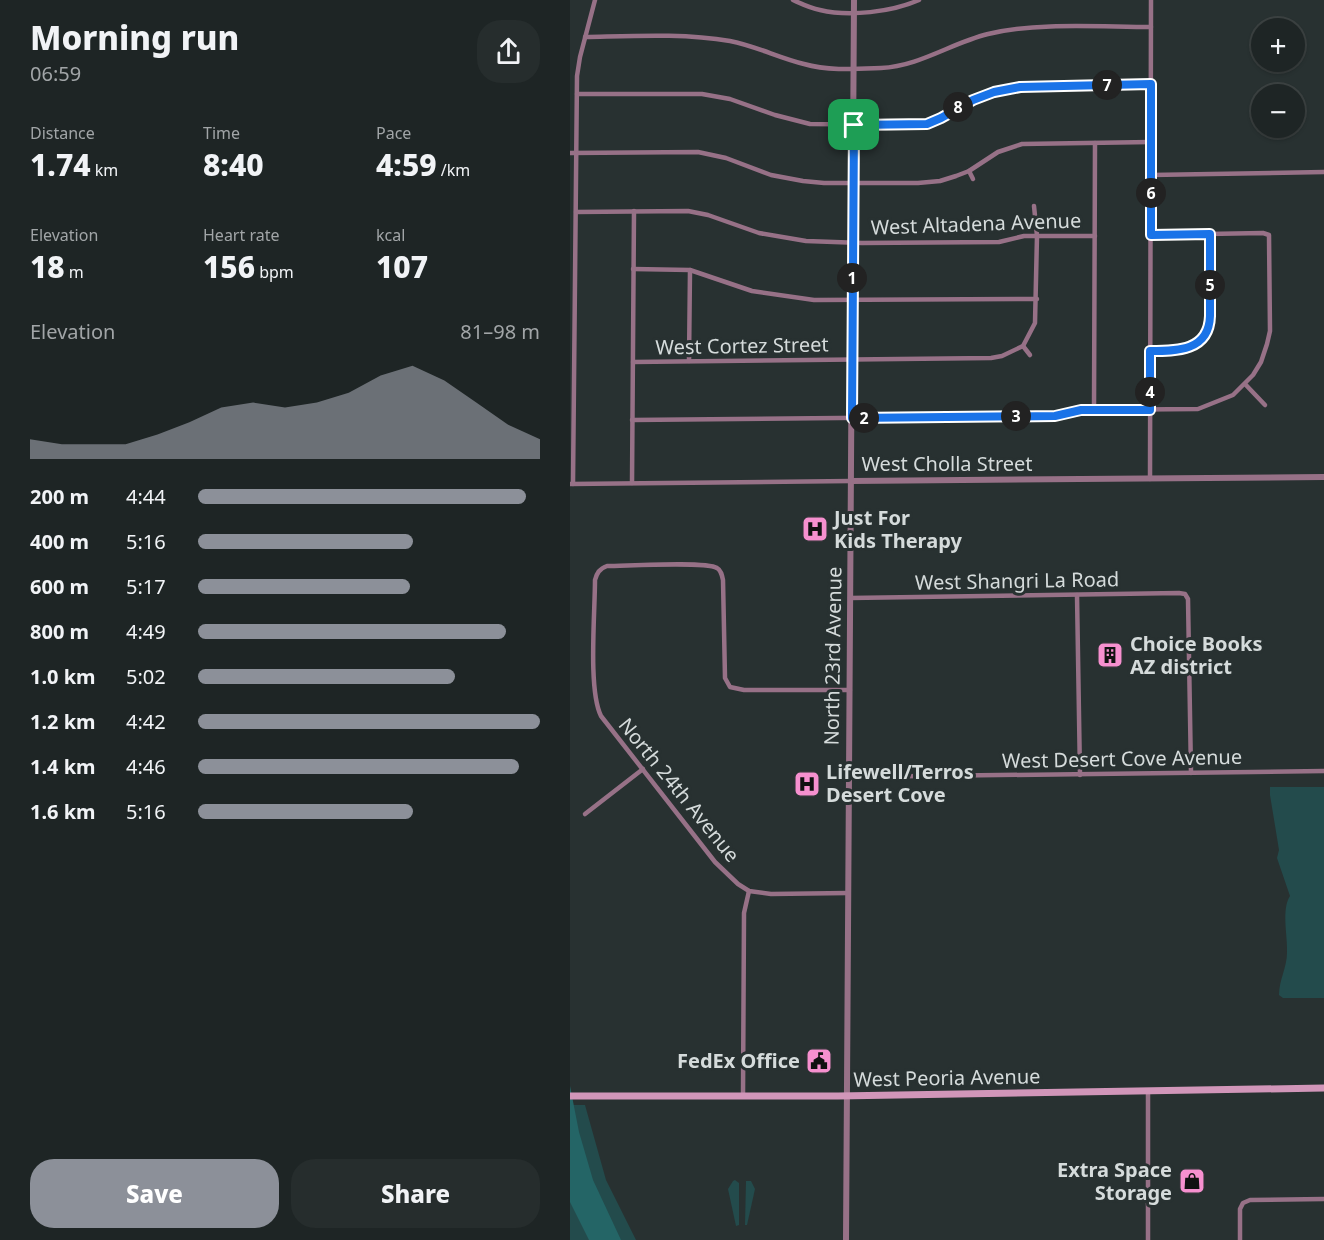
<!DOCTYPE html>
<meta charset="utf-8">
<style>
body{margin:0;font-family:"Noto Sans",sans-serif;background:#262d2d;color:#f1f3f6;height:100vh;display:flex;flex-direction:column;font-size:22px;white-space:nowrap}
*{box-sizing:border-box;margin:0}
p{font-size:20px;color:#a1a5a7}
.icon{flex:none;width:33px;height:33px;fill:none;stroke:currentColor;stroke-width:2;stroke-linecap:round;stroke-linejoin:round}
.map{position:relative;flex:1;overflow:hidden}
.panel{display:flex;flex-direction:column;background:#1e2525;width:570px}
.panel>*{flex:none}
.tools{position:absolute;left:681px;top:18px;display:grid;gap:12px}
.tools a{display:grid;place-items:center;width:54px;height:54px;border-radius:50%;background:#1e2525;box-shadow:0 2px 4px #0004,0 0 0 2px #3c4242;font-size:30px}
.pin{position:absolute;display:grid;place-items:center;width:51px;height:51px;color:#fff;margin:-26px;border-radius:12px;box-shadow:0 3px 9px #0006}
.km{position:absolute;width:30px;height:30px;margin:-15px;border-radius:50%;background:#222;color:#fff;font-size:16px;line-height:30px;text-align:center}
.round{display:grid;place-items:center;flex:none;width:63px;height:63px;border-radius:24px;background:#262d2d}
.headline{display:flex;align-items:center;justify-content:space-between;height:102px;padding:0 30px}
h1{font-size:33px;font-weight:800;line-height:45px}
.metrics{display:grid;grid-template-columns:repeat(3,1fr);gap:9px;height:102px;padding:6px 30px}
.metrics div{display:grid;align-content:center}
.metrics b{font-size:30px;font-weight:800}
.metrics small{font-size:16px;font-weight:400}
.metrics p{font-size:16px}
.chart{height:168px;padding:12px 30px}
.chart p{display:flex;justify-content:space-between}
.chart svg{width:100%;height:108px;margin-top:6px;fill:#8c9099;opacity:.7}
.primary-button{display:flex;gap:12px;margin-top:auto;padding:12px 30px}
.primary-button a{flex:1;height:69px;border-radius:24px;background:#8c9099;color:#fff;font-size:24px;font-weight:800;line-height:69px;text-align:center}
.primary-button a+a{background:#262d2d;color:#f1f3f6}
ul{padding:0 30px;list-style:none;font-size:20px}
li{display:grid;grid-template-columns:96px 72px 1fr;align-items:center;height:45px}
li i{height:15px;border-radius:8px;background:#8c9099}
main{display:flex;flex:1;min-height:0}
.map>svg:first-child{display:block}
</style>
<main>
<section class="panel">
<div class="headline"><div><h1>Morning run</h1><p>06:59</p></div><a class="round"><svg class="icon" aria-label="share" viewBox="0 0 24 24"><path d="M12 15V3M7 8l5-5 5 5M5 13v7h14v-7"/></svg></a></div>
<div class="metrics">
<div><p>Distance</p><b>1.74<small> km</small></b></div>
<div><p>Time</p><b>8:40</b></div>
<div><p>Pace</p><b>4:59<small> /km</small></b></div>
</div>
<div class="metrics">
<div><p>Elevation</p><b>18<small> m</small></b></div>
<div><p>Heart rate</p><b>156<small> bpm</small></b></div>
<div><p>kcal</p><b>107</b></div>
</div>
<div class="chart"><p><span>Elevation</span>81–98 m</p>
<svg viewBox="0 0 160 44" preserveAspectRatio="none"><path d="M0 44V36L10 38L20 38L30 38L40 34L50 29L60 23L70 21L80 23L90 21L100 17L110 10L120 6L130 12L140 21L150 30L160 36V44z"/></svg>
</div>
<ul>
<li><b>200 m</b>4:44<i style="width:96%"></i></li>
<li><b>400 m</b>5:16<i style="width:63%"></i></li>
<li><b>600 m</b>5:17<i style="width:62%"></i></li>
<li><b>800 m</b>4:49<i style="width:90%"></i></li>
<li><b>1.0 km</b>5:02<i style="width:75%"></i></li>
<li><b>1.2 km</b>4:42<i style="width:100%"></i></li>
<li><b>1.4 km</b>4:46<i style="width:94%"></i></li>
<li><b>1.6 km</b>5:16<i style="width:63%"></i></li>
</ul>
<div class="primary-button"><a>Save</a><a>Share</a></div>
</section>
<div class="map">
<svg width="754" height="1240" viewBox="0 0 754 1240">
<rect width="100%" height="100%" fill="#283131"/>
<g fill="#234b4c">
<path d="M700,787h54v211h-41l-4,-3c0,-15 8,-28 8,-42 1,-17 -6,-43 3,-57l-13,-38 2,-8 -9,-55z"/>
<polygon points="0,1105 15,1105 36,1180 66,1240 0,1240"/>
<polygon points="165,1180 169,1183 169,1225 166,1226 158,1189 163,1181"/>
<polygon points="176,1181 181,1181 185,1189 177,1225 175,1225"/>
</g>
<polygon fill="#246566" points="0,1086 9,1132 23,1180 51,1240 19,1240 0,1202"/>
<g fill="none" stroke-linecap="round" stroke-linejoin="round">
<g stroke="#977187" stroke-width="4.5">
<path d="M223,0c9,4 17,8 27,10 29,7 72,2 99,-10"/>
<path d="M15,37c48,-1 98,-4 145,4 26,5 49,17 74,23 24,7 52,5 77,4 39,-2 70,-25 107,-34 50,-12 112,-7 163,-7"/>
<polyline points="7,94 132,94 160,99 205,115 240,124 349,125 363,122 403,100 437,89 470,85 581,84"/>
<polyline points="0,153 128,152 156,158 201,175 233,181 254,183 348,183 370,181 386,176 399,171 428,152 452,144 581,142"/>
<polyline points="399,171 403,179"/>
<polyline points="581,175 754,172"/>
<polyline points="6,212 118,211 138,215 189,233 236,241 292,243 429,242 454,236 525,236"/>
<polyline points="63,269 120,270 182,291 244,300 467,299"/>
<polyline points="453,346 460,355"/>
<path d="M580,351c27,0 58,0 61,-35l-1,-82"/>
<polyline points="119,361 120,270"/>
<polyline points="63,362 421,358 432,356 453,346 465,323 467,236 464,206"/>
<polyline points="675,384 695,405"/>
<polyline points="524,411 525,143"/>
<polyline points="62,420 485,416 511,410 628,409 663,395 683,375 691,362 697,344 700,331 699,235 693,233 581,235"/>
<polyline points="580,479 581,0"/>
<polyline points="62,483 64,211"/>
<polyline points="0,484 281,481"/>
<polyline points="3,484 7,76 10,57 25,0"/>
<polyline points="507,595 510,775"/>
<polyline points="280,598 609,593 615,594 618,599 621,773"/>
<polyline points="278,777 754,771"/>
<polyline points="15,814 73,769"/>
<path d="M278,893l-77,1 -22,-3 -11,-7 -23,-22 -114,-146c-13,-26 -6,-103 -6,-136 2,-7 4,-11 12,-14 18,0 99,-5 110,2 4,2 5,7 6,12l2,98 5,9 14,3h106"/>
<polyline points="173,1096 174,913 179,891"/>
<polyline points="578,1240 578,1091"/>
<polyline points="670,1240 670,1209 673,1203 680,1200 754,1199"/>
</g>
<g stroke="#977187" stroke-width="6">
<polyline points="281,481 754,477"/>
<polyline points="276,1240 284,0"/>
</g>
<polyline stroke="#d196b9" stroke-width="7" points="0,1096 268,1096 754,1088"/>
</g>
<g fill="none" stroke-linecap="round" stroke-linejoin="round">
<g stroke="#fff" stroke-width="12">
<path id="route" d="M581,84v151l59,-1v82c-1,35 -33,35 -60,35v59h-69l-26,6 -203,2 2,-293 73,-1 14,-6 32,-18 21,-8 26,-5z"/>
</g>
<use href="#route" stroke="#1a73e8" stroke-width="8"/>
</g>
<defs>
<g id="hospital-square" transform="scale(1.35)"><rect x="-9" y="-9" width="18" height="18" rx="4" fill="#f690cf" stroke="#283131"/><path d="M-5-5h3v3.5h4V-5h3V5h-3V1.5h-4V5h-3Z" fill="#111"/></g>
<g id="building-square" transform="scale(1.35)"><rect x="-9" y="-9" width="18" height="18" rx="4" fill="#f690cf" stroke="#283131"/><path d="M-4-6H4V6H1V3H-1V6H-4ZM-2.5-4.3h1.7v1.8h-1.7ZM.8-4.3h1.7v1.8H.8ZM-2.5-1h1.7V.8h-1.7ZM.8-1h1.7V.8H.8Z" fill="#111"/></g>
<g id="civic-square" transform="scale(1.35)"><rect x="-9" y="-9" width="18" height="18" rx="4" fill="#f690cf" stroke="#283131"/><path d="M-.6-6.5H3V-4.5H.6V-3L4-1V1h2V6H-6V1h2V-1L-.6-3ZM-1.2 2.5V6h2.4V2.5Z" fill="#111"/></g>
<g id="shop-square" transform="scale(1.35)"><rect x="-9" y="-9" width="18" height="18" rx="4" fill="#f690cf" stroke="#283131"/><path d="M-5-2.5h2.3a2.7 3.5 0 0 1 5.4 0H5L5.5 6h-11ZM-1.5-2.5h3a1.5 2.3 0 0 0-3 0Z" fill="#111"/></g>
</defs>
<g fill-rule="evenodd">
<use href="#hospital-square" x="245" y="529"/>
<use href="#building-square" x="540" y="655"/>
<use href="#hospital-square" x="237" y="784"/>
<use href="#civic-square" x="249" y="1061"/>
<use href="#shop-square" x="622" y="1181"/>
</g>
<g text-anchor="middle" stroke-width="6" stroke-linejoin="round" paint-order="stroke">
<g font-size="20" fill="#d5dbdb" stroke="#283131">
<text transform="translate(406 224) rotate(-2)" y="7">West Altadena Avenue</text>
<text transform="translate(172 346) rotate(-1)" y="7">West Cortez Street</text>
<text x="377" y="471">West Cholla Street</text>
<text transform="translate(447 581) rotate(-1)" y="7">West Shangri La Road</text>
<text transform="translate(263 656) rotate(-89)" y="7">North 23rd Avenue</text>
<text transform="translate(552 759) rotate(-1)" y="7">West Desert Cove Avenue</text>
<text transform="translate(109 790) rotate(51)" y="7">North 24th Avenue</text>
<text transform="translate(377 1078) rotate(-1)" y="7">West Peoria Avenue</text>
</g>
<g font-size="20" font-weight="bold" fill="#d5dbdb" stroke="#283131" text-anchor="start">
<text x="264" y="525">Just For<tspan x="264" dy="23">Kids Therapy</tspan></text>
<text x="560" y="651">Choice Books<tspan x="560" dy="23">AZ district</tspan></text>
<text x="256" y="779">Lifewell/Terros<tspan x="256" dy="23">Desert Cove</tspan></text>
<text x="230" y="1068" text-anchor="end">FedEx Office</text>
<text x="602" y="1177" text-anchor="end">Extra Space<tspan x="602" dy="23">Storage</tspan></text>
</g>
</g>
</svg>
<div class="tools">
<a>+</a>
<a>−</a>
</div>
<div class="pin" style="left:284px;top:125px;background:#1e9e55"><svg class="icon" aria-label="arrive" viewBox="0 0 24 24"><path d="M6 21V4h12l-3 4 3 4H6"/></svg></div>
<b class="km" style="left:282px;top:278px">1</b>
<b class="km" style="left:294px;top:418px">2</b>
<b class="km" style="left:446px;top:416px">3</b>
<b class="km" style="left:580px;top:392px">4</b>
<b class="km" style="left:640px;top:285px">5</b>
<b class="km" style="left:581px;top:193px">6</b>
<b class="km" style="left:537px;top:85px">7</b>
<b class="km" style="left:388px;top:107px">8</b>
</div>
</main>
